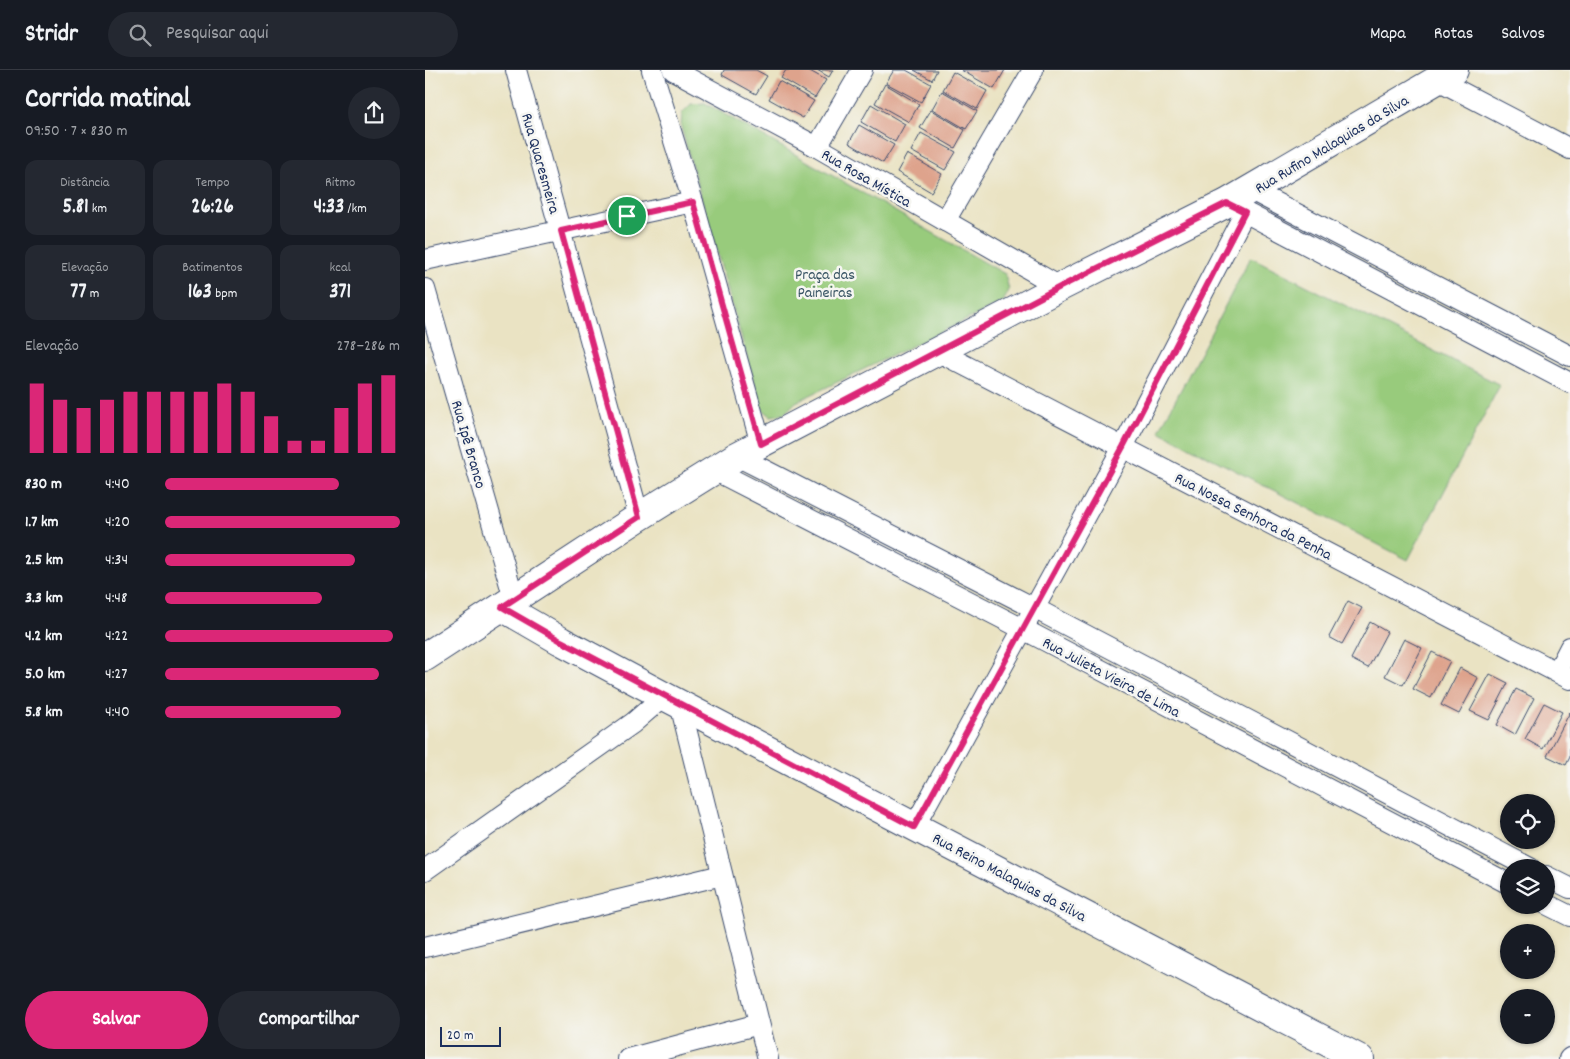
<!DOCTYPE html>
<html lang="pt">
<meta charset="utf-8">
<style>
body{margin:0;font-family:Dekko,sans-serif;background:#242831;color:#f1f3f6;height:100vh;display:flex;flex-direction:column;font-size:19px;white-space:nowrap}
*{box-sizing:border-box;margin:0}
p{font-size:16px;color:#9ea1a6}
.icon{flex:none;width:28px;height:28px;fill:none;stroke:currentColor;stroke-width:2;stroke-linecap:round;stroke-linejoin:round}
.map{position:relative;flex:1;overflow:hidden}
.side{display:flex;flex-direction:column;background:#171b24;width:425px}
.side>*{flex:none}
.buttons{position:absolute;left:1075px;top:724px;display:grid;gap:10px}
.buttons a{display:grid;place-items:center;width:55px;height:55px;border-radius:50%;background:#171b24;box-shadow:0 1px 4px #0004;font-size:25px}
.scale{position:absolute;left:15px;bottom:12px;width:61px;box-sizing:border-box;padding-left:5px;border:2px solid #1b2f5e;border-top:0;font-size:14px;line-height:18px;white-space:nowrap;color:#1b2f5e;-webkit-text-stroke:4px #f6f6f2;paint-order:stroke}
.pin{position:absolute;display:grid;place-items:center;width:42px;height:42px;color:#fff;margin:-21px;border:2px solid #fff;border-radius:50%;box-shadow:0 1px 5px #0007}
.round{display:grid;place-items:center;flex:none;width:52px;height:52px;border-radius:26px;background:#242831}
.summary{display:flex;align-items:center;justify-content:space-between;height:85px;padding:0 25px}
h1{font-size:28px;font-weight:700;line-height:38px}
.metrics{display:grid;grid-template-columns:repeat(3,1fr);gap:8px;height:85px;padding:5px 25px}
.metrics div{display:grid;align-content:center;border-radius:12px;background:#242831;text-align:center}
.metrics b{font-size:21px;font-weight:700}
.metrics small{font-size:14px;font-weight:400}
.metrics p{font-size:14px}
.chart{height:140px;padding:10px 25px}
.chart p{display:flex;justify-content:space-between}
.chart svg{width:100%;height:90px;margin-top:5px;stroke:#db2777;stroke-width:6}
.action{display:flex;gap:10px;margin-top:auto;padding:10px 25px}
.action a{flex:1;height:58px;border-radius:30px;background:#db2777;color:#fff;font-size:20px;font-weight:700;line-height:58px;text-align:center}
.action a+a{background:#242831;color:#f1f3f6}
ul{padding:0 25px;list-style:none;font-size:16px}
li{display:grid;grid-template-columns:80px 60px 1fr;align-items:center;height:38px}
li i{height:12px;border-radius:6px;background:#db2777}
header{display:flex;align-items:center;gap:30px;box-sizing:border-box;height:70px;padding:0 25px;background:#171b24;border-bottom:1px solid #363941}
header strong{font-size:24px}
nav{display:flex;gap:28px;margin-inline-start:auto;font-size:18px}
.search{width:350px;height:45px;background:#242831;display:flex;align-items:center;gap:12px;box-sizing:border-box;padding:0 18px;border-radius:28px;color:#9ea1a6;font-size:19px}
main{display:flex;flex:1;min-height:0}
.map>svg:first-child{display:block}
</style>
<header>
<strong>Stridr</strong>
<div class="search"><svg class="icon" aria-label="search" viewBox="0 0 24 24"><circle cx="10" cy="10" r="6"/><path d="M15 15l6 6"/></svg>Pesquisar aqui</div>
<nav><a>Mapa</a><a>Rotas</a><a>Salvos</a></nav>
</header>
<main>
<section class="side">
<div class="summary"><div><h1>Corrida matinal</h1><p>09:50 · 7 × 830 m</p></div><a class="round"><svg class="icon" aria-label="share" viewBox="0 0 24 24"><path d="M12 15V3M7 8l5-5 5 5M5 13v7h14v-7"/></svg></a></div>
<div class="metrics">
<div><p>Distância</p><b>5.81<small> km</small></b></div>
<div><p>Tempo</p><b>26:26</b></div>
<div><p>Ritmo</p><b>4:33<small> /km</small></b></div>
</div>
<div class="metrics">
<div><p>Elevação</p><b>77<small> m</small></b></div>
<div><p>Batimentos</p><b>163<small> bpm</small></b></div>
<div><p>kcal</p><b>371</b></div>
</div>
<div class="chart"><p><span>Elevação</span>278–286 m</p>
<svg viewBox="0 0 160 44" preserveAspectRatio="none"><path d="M5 44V10M15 44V18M25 44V22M35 44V18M45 44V14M55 44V14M65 44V14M75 44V14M85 44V10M95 44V14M105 44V26M115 44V38M125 44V38M135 44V22M145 44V10M155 44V6"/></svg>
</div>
<ul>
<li><b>830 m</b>4:40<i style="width:74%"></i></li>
<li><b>1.7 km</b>4:20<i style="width:100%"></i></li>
<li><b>2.5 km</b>4:34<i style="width:81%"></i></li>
<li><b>3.3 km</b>4:48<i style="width:67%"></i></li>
<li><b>4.2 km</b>4:22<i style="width:97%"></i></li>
<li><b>5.0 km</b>4:27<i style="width:91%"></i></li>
<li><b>5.8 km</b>4:40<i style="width:75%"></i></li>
</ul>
<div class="action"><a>Salvar</a><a>Compartilhar</a></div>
</section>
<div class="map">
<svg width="1145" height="989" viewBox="0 0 1145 989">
<rect width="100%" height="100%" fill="#f6f6f2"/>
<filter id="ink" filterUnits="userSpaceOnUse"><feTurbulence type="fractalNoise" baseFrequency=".02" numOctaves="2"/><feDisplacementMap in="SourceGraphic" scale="10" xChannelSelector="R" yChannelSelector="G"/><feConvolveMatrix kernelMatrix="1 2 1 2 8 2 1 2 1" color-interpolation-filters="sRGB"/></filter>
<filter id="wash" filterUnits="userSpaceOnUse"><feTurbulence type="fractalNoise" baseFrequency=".0096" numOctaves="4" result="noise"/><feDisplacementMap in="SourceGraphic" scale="20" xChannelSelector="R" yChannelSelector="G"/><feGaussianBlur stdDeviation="1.12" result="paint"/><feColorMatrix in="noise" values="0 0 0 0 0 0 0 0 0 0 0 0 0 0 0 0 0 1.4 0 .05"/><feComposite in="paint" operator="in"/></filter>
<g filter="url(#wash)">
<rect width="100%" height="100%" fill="#eae3c3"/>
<g fill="#98cb7b" stroke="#5a7d6c">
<polygon points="280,33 580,204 584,220 578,232 371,332 359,344 346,346 337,339 256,57 257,43 266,34"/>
<polygon points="826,187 1075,315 983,490 734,361"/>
</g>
<g id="blocks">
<g fill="#dea38c">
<polygon points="299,0 331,0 342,6 331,24 297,5"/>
<polygon points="361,0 383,0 401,10 390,28 356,8"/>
<polygon points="392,0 408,0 404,7"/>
<polygon points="469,0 481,0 506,14 496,32 461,13"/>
<polygon points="489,0 512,0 507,10"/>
<polygon points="536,0 580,0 569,19"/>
<polygon points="528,2 562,21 552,39 518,20"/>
<polygon points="354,11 389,31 378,48 344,29"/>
<polygon points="460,14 494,34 484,52 450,33"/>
<polygon points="517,21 552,41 541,59 507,39"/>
<polygon points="446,34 480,54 470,72 436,52"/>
<polygon points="506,40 540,60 530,78 495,58"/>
<polygon points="434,55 469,75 458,93 424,73"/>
<polygon points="496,63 531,82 520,100 486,81"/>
<polygon points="482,84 517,104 506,122 472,102"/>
<polygon points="923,531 937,538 917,574 904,567"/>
<polygon points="945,552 962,562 943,598 926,589"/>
<polygon points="979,569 997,578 978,615 960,606"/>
<polygon points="1007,582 1025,591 1006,628 988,619"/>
<polygon points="1035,598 1053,608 1034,644 1016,635"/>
<polygon points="1065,604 1083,613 1064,650 1045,641"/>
<polygon points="1091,619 1109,628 1090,665 1072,655"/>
<polygon points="1119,633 1137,642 1118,679 1100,669"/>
<polygon points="1145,642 1145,687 1141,695 1122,686"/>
</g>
</g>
</g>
<g filter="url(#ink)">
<use href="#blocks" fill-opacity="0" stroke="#3a4a6d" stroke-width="1"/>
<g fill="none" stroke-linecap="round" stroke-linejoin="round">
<g stroke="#3a4a6d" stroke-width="22">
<g id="street">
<polyline points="91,0 214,447"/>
<polyline points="227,0 268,132 336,374"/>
<polyline points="248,0 392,77 635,217"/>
<polyline points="1013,10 1145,79"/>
<polyline points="392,77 437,0"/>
<polyline points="826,120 1145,286"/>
<polyline points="808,136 1145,313"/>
<polyline points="520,151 608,0"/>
<polyline points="0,190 268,132"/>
<polyline points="0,219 89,529"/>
<polyline points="512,281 1145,609"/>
<polyline points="312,386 609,538 1105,798"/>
<polyline points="289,400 598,559 1084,814"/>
<polyline points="1132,602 1145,577"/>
<polyline points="255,634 343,989"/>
<polyline points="489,757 698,377 820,142"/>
<polyline points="0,800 208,653 239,626"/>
<polyline points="1121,806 1145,818"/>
<polyline points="1121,834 1145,846"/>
<polyline points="0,877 297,805"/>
<polyline points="203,989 334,954"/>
<polyline points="1144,989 1145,988"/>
</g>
</g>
<g stroke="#3a4a6d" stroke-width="30">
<g id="secondary">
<polyline points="77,537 136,571 239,626 935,989"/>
<polyline points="0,587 214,447 312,386 635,217 802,133 1029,0"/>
</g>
</g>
<use href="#street" stroke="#fff" stroke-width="20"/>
<use href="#secondary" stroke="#fff" stroke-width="28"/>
</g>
</g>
<g fill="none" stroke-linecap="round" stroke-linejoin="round" filter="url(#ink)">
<g stroke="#fff" stroke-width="10">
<polygon id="route" points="268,132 336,374 635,217 802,133 820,142 698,377 489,757 136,571 77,537 214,447 136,161"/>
</g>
<use href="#route" stroke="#db2777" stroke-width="6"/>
</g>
<g text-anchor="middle" stroke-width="5" stroke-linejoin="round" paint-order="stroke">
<g font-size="16" fill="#1b2f5e" stroke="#f6f6f2">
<text transform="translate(906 73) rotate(-31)" y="6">Rua Rufino Malaquias da Silva</text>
<text transform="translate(117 93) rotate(74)" y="6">Rua Quaresmeira</text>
<text transform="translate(442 107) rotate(30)" y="6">Rua Rosa Mística</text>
<text transform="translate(45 374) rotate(74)" y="6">Rua Ipê Branco</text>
<text transform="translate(829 445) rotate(27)" y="6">Rua Nossa Senhora da Penha</text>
<text transform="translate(687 606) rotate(28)" y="6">Rua Julieta Vieira de Lima</text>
<text transform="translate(585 806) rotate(28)" y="6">Rua Reino Malaquias da Silva</text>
</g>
<g font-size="16" fill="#3a5665" stroke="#f6f6f2">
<text x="400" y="209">Praça das<tspan x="400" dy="18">Paineiras</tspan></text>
</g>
</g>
</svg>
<div class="buttons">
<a><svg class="icon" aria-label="locate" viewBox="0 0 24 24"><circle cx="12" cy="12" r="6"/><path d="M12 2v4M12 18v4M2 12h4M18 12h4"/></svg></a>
<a><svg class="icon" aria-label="layers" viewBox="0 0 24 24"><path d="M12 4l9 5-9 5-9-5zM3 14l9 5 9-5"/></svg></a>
<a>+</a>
<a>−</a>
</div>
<div class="scale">20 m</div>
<div class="pin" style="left:202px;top:146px;background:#1e9e55"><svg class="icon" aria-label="arrive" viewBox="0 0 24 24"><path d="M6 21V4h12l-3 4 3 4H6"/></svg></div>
</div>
</main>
